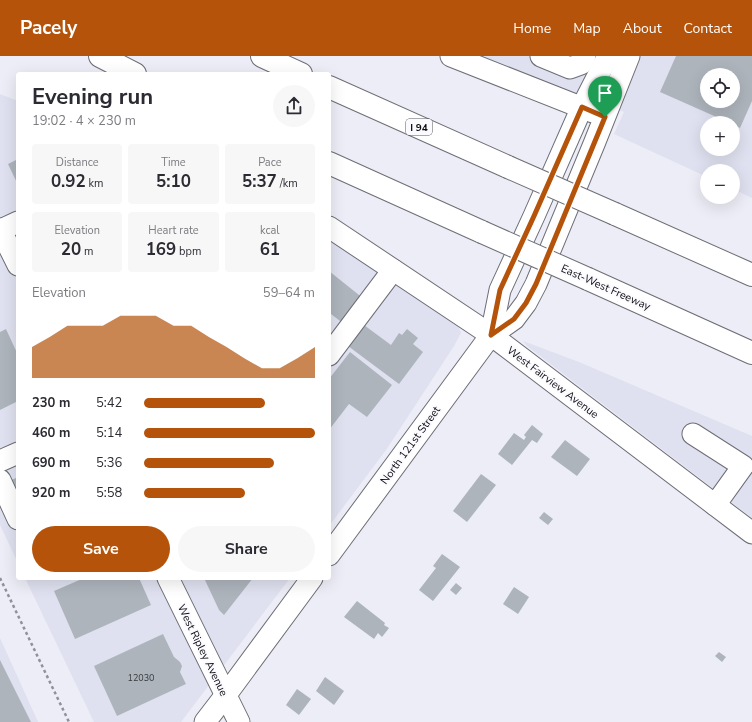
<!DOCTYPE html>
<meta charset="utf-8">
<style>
body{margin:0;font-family:"Nunito Sans",sans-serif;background:#f7f7f7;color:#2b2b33;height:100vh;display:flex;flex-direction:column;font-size:15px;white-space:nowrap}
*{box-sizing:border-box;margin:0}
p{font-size:13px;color:#7c7c81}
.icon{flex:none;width:22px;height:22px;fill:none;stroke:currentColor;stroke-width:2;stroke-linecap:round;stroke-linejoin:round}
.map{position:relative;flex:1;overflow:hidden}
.sheet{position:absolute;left:16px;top:16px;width:315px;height:508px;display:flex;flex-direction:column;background:#fff;border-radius:4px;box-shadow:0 4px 16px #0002}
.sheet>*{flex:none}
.fabs{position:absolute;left:700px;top:12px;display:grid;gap:8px}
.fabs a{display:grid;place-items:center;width:40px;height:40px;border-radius:50%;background:#fff;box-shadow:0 4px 16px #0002;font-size:20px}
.pin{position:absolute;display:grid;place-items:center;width:34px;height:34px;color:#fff;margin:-41px -17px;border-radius:50% 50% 50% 0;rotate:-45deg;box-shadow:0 0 4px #0007}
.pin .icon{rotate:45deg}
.round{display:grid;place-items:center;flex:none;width:42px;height:42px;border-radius:21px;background:#f7f7f7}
.summary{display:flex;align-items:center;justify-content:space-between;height:68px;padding:0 16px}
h1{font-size:22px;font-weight:700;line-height:30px}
.metrics{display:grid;grid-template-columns:repeat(3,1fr);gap:6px;height:68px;padding:4px 16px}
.metrics div{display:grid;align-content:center;border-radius:4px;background:#f7f7f7;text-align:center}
.metrics b{font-size:17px;font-weight:700}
.metrics small{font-size:11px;font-weight:400}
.metrics p{font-size:11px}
.chart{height:112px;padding:8px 16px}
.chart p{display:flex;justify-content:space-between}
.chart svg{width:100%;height:72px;margin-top:4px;fill:#b45309;opacity:.7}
.button{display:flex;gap:8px;margin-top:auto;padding:8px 16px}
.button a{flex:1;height:46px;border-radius:24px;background:#b45309;color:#fff;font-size:16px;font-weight:700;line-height:46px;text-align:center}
.button a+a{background:#f7f7f7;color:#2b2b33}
ul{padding:0 16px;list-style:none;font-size:13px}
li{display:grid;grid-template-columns:64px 48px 1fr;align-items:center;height:30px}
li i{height:10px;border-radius:5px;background:#b45309}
header{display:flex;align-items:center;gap:24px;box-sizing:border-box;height:56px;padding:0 20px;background:#b45309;color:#fff}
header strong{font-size:19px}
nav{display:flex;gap:22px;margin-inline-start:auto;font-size:14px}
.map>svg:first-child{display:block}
</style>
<header>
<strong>Pacely</strong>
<nav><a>Home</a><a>Map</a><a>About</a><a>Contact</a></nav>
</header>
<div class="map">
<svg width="752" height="666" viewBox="0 0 752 666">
<rect width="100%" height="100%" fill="#ecedf6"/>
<g fill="#dfe1f0" fill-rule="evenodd">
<path d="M477,0h275v142l-19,-9v-18h-26v6l-93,-43 10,-22zM707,19h26v26h-26zM707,67h26v26h-26z"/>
<polygon points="0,38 18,45 18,507 0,469"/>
<polygon points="329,183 457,267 461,277 454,290 386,394 329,470"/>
<polygon points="523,285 579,306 752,380 752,462 527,290"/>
<polygon points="25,522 290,522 181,666 94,666"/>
<polygon points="0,582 38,666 0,666"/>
</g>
<g fill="#aeb4bc" fill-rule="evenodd">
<path d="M676,0h76v45l-12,27 -7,-4v-1h-3l-70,-31zM707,19h26v26h-26z"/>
<polygon points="18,103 18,129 8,108"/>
<polygon points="329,215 364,243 344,268 331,258 329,261"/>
<polygon points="364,269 391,289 399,277 402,279 407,273 418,282 413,288 423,296 399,328 348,290"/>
<polygon points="6,273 18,299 18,345 0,354 0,276"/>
<polygon points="350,296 392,329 367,361 349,348 329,374 329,323"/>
<polygon points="532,369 543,378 537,387 532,384 512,409 498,398 514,377 524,384 526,381 524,379"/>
<polygon points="565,384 590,403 577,420 551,401"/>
<polygon points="481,418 496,429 467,466 453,455"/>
<polygon points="18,421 18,450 7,426"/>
<polygon points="544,456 553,463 548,469 539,462"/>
<polygon points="442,498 460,511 433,545 419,534 436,512 433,510"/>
<polygon points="84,522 139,522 151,549 75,583 54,535"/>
<polygon points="204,522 253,522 224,559 219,554"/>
<polygon points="456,527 462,532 456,539 450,534"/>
<polygon points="514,531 529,541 518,558 503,548"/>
<polygon points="357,545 385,567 384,569 389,572 382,581 378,577 374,583 344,561"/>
<polygon points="163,578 174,601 180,606 182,610 180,616 186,628 117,660 94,610"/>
<polygon points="719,596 726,601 722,606 715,600"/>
<polygon points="0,604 31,666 0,666"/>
<polygon points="325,621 344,635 334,649 316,635"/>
<polygon points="297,633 311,643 299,659 286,649"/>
</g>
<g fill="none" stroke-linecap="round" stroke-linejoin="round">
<g stroke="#6d6e76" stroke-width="23">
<g id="minor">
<polyline points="451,0 593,56"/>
<polyline points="541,0 570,12 581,8 585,0"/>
<polyline points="329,171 491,279 752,477"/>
<polyline points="0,173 18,209"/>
<polyline points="1,174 18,166"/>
<polyline points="491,279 500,234 534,160 582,51 608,0"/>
<polyline points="329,299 393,214"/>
<polyline points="693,378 743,410 715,449"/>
<polyline points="0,405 18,397"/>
<polyline points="0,424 18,463"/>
<polyline points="329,499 491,279 514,263 526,247 536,228 594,88 629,0"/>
<polyline points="168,522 239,666"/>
<polyline points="205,666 225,640 312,522"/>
</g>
</g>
<g stroke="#6d6e76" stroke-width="24">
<g id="highway">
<polyline points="100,0 135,18"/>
<polyline points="262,0 301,18"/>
<polyline points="329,31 508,111"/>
<polyline points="329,107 482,176"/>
<polyline points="615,158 752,219"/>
<polyline points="588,223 752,297"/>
</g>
</g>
<polyline stroke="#909197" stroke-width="2.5" stroke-dasharray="3 3" stroke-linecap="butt" points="0,522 69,666"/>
<use href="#minor" stroke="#fff" stroke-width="21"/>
<use href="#highway" stroke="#fff" stroke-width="22"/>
<g stroke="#6d6e76" stroke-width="24" stroke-linecap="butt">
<g id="highway-bridge">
<polyline points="508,111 615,158"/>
<polyline points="482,176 588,223"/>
</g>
</g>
<use href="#highway-bridge" stroke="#fff" stroke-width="22"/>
</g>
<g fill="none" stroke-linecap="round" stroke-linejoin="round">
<g stroke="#fff" stroke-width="8">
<polygon id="route" points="582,51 605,61 536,228 526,247 514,263 491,279 500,234 534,160"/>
</g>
<use href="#route" stroke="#b45309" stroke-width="5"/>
</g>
<g text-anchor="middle" stroke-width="4" stroke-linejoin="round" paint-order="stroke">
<g font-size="9" fill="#36383c">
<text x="141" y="625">12030</text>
</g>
<rect fill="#fbfbff" stroke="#555558" stroke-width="1" x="406" y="63" width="26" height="16" rx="3"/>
<g font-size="10" font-weight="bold" fill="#0e0e11">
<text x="419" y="75">I 94</text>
</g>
<g font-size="11" fill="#0e0e11" stroke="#fbfbff">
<text transform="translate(606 231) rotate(24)" y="4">East-West Freeway</text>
<text transform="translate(553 326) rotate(37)" y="4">West Fairview Avenue</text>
<text transform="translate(410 389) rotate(-54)" y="4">North 121st Street</text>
<text transform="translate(203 594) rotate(64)" y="4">West Ripley Avenue</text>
</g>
</g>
</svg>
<div class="fabs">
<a><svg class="icon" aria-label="locate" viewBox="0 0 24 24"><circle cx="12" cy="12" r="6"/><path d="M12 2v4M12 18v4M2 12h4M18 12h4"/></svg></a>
<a>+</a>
<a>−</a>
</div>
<div class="pin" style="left:605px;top:61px;background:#1e9e55"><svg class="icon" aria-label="arrive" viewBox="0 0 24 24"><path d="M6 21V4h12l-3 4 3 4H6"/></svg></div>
<section class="sheet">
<div class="summary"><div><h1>Evening run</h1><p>19:02 · 4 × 230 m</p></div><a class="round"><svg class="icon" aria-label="share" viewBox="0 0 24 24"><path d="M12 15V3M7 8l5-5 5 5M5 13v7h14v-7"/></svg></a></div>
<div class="metrics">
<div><p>Distance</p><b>0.92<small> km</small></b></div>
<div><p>Time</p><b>5:10</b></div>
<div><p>Pace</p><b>5:37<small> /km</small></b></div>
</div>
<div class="metrics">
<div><p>Elevation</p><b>20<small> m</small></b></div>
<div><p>Heart rate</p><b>169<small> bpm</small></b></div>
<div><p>kcal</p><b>61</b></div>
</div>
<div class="chart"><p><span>Elevation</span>59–64 m</p>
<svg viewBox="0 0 160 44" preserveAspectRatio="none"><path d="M0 44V25L10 19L20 12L30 12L40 12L50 6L60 6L70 6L80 12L90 12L100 19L110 25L120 32L130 38L140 38L150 32L160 25V44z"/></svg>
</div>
<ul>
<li><b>230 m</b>5:42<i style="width:71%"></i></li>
<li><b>460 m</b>5:14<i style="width:100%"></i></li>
<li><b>690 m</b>5:36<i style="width:76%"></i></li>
<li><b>920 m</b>5:58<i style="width:59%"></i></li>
</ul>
<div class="button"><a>Save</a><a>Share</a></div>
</section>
</div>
